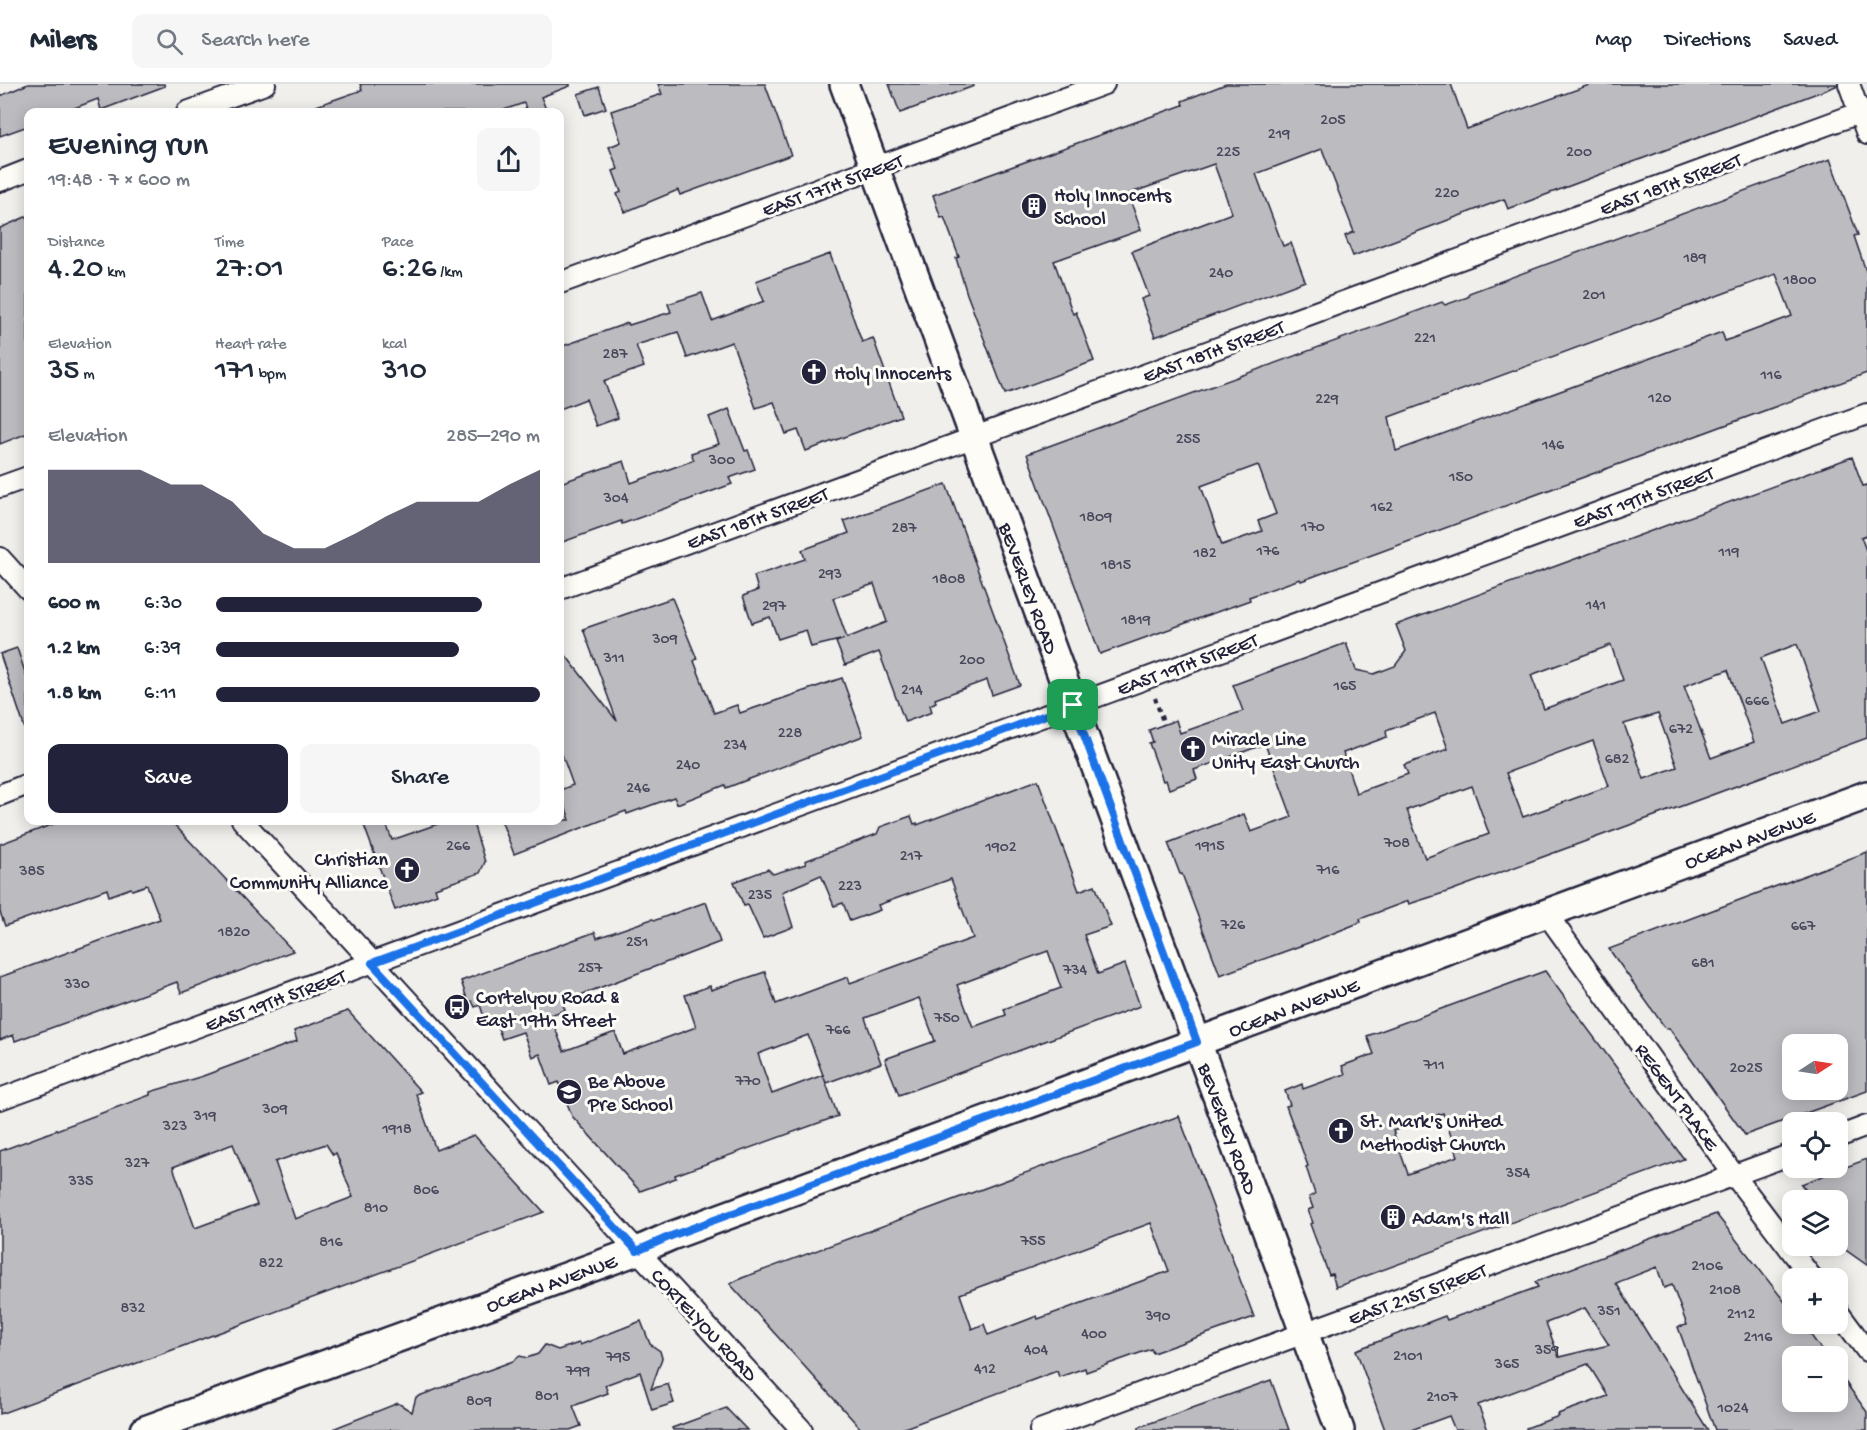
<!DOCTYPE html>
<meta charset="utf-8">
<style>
body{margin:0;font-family:"Gochi Hand",sans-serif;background:#f6f6f7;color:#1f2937;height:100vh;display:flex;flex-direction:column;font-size:22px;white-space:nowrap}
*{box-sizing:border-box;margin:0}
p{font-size:20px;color:#747a83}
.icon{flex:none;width:33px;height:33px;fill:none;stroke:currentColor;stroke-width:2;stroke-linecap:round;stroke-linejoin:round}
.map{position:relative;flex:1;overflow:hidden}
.sheet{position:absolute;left:24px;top:24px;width:540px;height:717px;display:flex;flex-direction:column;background:#fff;border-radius:12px;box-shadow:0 3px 15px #0003}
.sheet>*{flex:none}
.needle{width:39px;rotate:78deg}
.buttons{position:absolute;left:1782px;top:950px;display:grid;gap:12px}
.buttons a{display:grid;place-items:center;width:66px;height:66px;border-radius:12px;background:#fff;box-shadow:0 3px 15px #0003;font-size:30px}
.pin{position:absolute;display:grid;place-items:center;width:51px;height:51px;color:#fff;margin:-26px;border-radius:12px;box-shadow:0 3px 9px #0006}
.round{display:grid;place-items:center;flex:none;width:63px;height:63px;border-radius:12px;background:#f6f6f7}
.headline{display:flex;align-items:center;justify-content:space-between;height:102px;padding:0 24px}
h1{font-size:33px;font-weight:600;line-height:45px}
.figures{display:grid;grid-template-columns:repeat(3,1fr);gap:9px;height:102px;padding:6px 24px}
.figures div{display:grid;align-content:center}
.figures b{font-size:30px;font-weight:600}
.figures small{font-size:16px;font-weight:400}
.figures p{font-size:16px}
.chart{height:168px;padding:12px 24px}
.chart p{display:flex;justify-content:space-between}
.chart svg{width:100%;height:108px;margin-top:6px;fill:#22223b;opacity:.7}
.button{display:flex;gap:12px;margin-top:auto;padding:12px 24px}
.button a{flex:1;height:69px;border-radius:12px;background:#22223b;color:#fff;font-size:24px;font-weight:600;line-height:69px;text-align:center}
.button a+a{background:#f6f6f7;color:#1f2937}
ul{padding:0 24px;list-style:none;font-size:20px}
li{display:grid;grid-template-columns:96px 72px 1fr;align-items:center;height:45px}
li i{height:15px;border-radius:8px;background:#22223b}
header{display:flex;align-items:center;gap:36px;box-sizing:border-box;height:84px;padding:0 30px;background:#fff;border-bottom:2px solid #e0e1e3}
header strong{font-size:28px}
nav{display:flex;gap:33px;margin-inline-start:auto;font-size:21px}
.search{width:420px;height:54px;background:#f6f6f7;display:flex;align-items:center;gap:15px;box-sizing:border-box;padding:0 21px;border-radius:12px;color:#747a83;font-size:22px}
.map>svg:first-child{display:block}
</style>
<header>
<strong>Milers</strong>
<div class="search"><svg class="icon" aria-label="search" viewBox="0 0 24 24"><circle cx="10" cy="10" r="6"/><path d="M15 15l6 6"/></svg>Search here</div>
<nav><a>Map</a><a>Directions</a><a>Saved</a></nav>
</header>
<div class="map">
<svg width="1867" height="1346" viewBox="0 0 1867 1346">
<rect width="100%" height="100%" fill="#f0efec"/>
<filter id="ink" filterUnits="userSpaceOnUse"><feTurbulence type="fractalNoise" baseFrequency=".0167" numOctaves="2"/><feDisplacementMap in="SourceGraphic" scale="12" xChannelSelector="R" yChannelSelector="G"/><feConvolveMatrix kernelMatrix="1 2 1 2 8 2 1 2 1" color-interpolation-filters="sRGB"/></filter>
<g filter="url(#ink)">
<g fill="#bcbcc0" stroke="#22223b" stroke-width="1.5" fill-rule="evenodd">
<polygon points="28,0 164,0 165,2 101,26 98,15 64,28 28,28 28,42 0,52 0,12"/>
<polygon points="360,0 570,0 570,2 541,13 547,28 527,28 524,19 498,28 306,28 305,26 362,6"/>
<polygon points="658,0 765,0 791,71 680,111 678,106 625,128 617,110 621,108 613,87 618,85 609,63 621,58 611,27 662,10"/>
<polygon points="889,0 973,0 974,2 900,29"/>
<polygon points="1226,0 1451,0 1467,45 1592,0 1836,0 1836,2 1508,125 1504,115 1353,172 1345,152 1354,148 1322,65 1256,90 1283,162 1291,159 1305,197 1155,253 1141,215 1149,212 1132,167 1232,129 1214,80 1128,110 1141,146 1054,177 1073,230 1076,228 1094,277 1005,310 967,210 956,174 959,173 944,133 941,134 933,111 1183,21 1182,17"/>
<polygon points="599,3 606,24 585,31 578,10"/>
<path d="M1830,75l28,76 -4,1 13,38v99l-566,208 -1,-2 -51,18 1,3 -150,54 -73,-200 415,-152 3,3 23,-8 1,-4zM1776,190l16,42 -67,25 -3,-9 -326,119 -7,-34zM1258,381l18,49 -18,7 4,10 -40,14 -21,-59z"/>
<polygon points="28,132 28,349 0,360 0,144"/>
<polygon points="830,170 862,258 873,254 901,332 806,367 798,346 786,350 774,318 756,324 732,258 687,274 678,248 636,261 644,283 604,297 618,334 596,342 586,315 560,325 560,263 628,239 629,241 671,228 668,220 702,209 712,237 764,217 756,197"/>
<polygon points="729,325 745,367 748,366 755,385 729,394 732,400 622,440 621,437 560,459 560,399 624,377 631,399 694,376 691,369 719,360 709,333"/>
<path d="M1852,373l11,29 4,-1v50l-6,2 6,16v185l-417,153 -41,13 -1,-3 -48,18 1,3 -42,17 -99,36 -38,-101h-2l-12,-31 76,-29 7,18 41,-15 -27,-73 -71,26 3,9 -28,10 -3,-9 -3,1 -14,-38 4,-1 -4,-12 27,-10 4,13 63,-22 -10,-26 113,-42 10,27 18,4 21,-8 11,-15 -10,-26zM1797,560l24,67 -36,13 -24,-66zM1611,561l12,35 -79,29 -13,-34zM1728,586l26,72 -43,16 -27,-72zM1435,629l13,36 -44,16 4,9 -52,19 -13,-40 44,-16 -1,-6zM1658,630l19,53 -33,12 -20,-55zM1593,657l16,45 -86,31 -17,-44zM1472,702l17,48 -64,24 -18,-48z"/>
<path d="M946,400l74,201 -28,10 -5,-15 -52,19 1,3 -6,3 2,7 -27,10 -26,-70 -34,13 -9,-23 8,-3 -33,8 -5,-17 -28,9 -8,-22 -18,6 -9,-27 15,-6 -4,-14 51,-17 -3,-9 47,-17 -5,-12zM874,500l13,38 -40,16 -14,-40z"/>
<polygon points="672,514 697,575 694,577 714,629 737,621 740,629 842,594 863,652 726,704 725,701 677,720 674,713 627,730 626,727 514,770 501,736 570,736 560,708 560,706 573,701 560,665 560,564 617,637 583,545"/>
<polygon points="17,564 28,597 28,645 25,645 0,570"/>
<path d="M1038,696l41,111 16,-6 16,41 -27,9 14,39 27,-10 15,42 -241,89 -14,-36 50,-18 -16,-43 -54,20 16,45 -55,20 -3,-8 15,41 -163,59 1,3 -36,13 -68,-75 -13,-34 -8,3 -11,-31 -8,3 -9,-25 -21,7 -7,-19 -9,3 -6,-18 -5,2 -3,-6 -4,1 -7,-21 134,-49 2,6 55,-19 4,1 50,-18 14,40 -158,60 3,8 -15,5 14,36 51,-19 8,22 73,-27 -11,-32 25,-9 1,4 54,-18 11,32 72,-27 2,6 123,-45 -22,-59 -73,26 2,5 -30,11 -7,-18 -9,3 -13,-31 -39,17 11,35 -30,11 -15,-33 -4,1 -10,-24 34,-13 5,5 33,-10 -1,-3 72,-27 3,-7 31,-11 3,8 3,-1v2zM1048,867l13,37 -57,21 2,6 -33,12 -16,-42zM808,951l15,40 -51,19 -14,-40z"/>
<polygon points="64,736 170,736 293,867 181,909 177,898 15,957 13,951 0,956 0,893 160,835 147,801 132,806 131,804 109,812 107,805 5,842 0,828 0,760"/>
<polygon points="362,736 385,736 392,756 449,736 472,736 485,778 480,789 435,804 437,810 395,826"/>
<path d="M1867,768v239l-122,44 -76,-107 -3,1 -57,-80zM1792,960h46v45h-46z"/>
<path d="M1545,887l139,188 -348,128 -4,-13 -3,1 -19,-51 3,-1 -5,-13 5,-2 -4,-11 6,-3 -9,-27 2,-1 -22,-60 4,-1 -5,-14 17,-7 1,5 42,-15 -3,-8 32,-12 -7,-18zM1443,1029l15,43 -50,18 -15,-43z"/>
<path d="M348,927l73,81 -5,2 20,56 38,-15 70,77 -544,202v-263l150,-56v-3l53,-16 94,-35 -3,-10zM233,1060l24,61 -62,23 -22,-61zM326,1060l7,11 3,-2 17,44 -58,22 -20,-57z"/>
<path d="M1179,1032l75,201 -101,36 -2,-4 -65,23 -1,-4 -26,9 -2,-6 -158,59h-37l-132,-146 12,-6zM1151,1139l18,48 -131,48 -1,-3 -49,19 -4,-11 -12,5 -12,-35z"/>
<polygon points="1867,1075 1867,1181 1840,1162 1838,1152 1838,1116 1813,1116 1801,1100"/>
<path d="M1716,1130l76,97v12h10l24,33h-34v45h46v-29l29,40v18h-152l-37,-103 9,-2 -15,-40 -8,3 -7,-21 -41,16 92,147h-182v-2l33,-12 -1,-2 50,-18 -20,-32 -110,41 10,25h-33l-6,-14 -38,14h-26l-29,-80 89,-34 2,4 91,-33 -3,-5zM1585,1224l24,37 -50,12 -13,-34z"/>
<polygon points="641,1237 650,1260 660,1267 662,1274 651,1305 668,1300 674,1319 652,1326 640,1288 605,1301 608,1309 573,1322 581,1342 570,1346 335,1346 335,1344 398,1319 412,1328 416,1313 513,1277 520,1272 527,1274 538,1270 545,1261 558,1266 579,1259 580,1261"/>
<polygon points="1271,1296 1289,1346 1139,1346 1139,1343"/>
<polygon points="726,1324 747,1346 673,1346 672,1344"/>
</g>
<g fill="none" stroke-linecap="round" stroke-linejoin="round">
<g stroke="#22223b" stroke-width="24">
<g id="street">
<polyline points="1849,0 1867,50"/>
<polyline points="187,28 265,0"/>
<polyline points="0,97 28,86"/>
<polyline points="560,199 1104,0"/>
<polyline points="0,403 28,393"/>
<polyline points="0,474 28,505"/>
<polyline points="560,505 1867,26"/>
<polyline points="0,711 28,700"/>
<polyline points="242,736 802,1346"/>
<polyline points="1546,829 1734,1091 1812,1194"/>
<polyline points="0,1015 1867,330"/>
<polyline points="1838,1053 1867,1042"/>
<polyline points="1838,1228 1867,1267"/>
<polyline points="1040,1346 1792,1070"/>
</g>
</g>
<g stroke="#22223b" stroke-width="32">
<g id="secondary">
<path id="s1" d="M844,0l496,1346"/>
<path id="s2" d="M145,1346l492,-179 34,-15 1196,-441"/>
</g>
</g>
<polyline stroke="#22223b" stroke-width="4" stroke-dasharray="4.5 4.5" stroke-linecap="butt" points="1155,614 1164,641"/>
<use href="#street" stroke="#fdfcf7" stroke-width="20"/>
<use href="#secondary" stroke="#fdfcf7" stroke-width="27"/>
</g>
</g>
<g fill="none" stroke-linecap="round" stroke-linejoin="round" filter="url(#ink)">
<g stroke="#fff" stroke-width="12">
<polygon id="route" points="1073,621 1197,958 671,1152 637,1167 372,879"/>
</g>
<use href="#route" stroke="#1a73e8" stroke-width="8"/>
</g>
<defs>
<g id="building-disc" transform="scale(1.35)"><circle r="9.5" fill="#22223b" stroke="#fdfcf7"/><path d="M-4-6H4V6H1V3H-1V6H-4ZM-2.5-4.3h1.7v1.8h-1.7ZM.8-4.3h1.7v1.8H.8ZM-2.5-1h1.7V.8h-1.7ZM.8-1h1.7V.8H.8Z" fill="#fff"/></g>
<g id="church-disc" transform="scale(1.35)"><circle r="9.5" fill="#22223b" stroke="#fdfcf7"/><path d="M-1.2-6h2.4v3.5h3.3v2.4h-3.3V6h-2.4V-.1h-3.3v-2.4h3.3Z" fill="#fff"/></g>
<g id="bus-disc" transform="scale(1.35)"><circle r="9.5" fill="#22223b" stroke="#fdfcf7"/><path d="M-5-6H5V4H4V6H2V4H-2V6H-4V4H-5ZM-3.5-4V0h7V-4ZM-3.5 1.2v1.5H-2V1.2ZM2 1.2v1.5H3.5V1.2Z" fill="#fff"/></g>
<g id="school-disc" transform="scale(1.35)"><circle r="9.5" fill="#22223b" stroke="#fdfcf7"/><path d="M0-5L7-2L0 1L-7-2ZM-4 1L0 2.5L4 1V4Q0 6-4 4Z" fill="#fff"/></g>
</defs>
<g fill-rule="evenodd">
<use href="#building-disc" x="1034" y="122"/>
<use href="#church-disc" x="814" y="288"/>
<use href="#church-disc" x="1193" y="665"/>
<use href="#church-disc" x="407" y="786"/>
<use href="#bus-disc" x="457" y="923"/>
<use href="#school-disc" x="569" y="1008"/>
<use href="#church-disc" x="1341" y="1047"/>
<use href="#building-disc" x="1393" y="1133"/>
</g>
<g text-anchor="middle" stroke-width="6" stroke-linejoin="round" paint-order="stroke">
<g font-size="16" fill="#48485c">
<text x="1333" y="40">205</text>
<text x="1279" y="54">219</text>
<text x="1228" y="72">225</text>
<text x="1579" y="72">200</text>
<text x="1447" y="113">220</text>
<text x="1695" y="178">189</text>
<text x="1221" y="193">240</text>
<text x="1800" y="200">1800</text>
<text x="1594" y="215">201</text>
<text x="1425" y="258">221</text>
<text x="615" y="274">287</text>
<text x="1771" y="295">116</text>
<text x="1660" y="318">120</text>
<text x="1327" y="319">229</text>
<text x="1188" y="359">255</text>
<text x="1553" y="365">146</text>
<text x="722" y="380">300</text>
<text x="1461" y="397">150</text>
<text x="616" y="418">304</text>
<text x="1382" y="427">162</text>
<text x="1096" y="437">1809</text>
<text x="1313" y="447">170</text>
<text x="904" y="448">287</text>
<text x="1268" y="471">176</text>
<text x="1729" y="472">119</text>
<text x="1205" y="473">182</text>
<text x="1116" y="485">1815</text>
<text x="830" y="494">293</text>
<text x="949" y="499">1808</text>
<text x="1596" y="525">141</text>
<text x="774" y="526">297</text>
<text x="1136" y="540">1819</text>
<text x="665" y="559">309</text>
<text x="614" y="578">311</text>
<text x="972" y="580">200</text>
<text x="1345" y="606">165</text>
<text x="912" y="610">214</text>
<text x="1757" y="621">666</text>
<text x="1681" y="649">672</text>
<text x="790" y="653">228</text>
<text x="735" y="665">234</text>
<text x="1617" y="679">682</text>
<text x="688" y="685">240</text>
<text x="638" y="708">246</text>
<text x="1397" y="763">708</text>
<text x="458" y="766">266</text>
<text x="1210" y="766">1915</text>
<text x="1001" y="767">1902</text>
<text x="911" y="776">217</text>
<text x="1328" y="790">716</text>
<text x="32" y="791">385</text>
<text x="850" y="806">223</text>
<text x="760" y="815">235</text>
<text x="1233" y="845">726</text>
<text x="1803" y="846">667</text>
<text x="234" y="852">1820</text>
<text x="637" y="862">251</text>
<text x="1703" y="883">681</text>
<text x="590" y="888">257</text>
<text x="1075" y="890">734</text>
<text x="77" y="904">330</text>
<text x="947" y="938">750</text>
<text x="838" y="950">766</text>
<text x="1434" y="985">711</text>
<text x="1746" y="988">2025</text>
<text x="748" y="1001">770</text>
<text x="275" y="1029">309</text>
<text x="205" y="1036">319</text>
<text x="175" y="1046">323</text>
<text x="397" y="1049">1918</text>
<text x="137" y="1083">327</text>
<text x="1518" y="1093">354</text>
<text x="81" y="1101">335</text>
<text x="426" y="1110">806</text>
<text x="376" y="1128">810</text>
<text x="1033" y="1161">755</text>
<text x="331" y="1162">816</text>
<text x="271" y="1183">822</text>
<text x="1707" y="1186">2106</text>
<text x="1725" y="1210">2108</text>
<text x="133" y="1228">832</text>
<text x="1609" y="1231">351</text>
<text x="1741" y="1234">2112</text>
<text x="1158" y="1236">390</text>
<text x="1094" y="1254">400</text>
<text x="1758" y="1257">2116</text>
<text x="1036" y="1270">404</text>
<text x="1547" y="1270">359</text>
<text x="1408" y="1276">2101</text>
<text x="618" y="1277">795</text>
<text x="1507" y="1284">365</text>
<text x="985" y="1289">412</text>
<text x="578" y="1291">799</text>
<text x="547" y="1316">801</text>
<text x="1442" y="1317">2107</text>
<text x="479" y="1321">809</text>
<text x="1733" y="1328">1024</text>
</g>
<g font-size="20" fill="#22223b" stroke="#fdfcf7">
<text transform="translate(1670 99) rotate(-20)" y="7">EAST 18TH STREET</text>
<text transform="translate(832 100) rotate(-20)" y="7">EAST 17TH STREET</text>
<text transform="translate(1213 266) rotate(-20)" y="7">EAST 18TH STREET</text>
<text transform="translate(1643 412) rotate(-20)" y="7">EAST 19TH STREET</text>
<text transform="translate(757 433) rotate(-20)" y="7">EAST 18TH STREET</text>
<text dy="7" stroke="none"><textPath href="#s1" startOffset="537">BEVERLEY ROAD</textPath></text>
<text transform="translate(1187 579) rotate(-20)" y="7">EAST 19TH STREET</text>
<text dy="7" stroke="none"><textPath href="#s2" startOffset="1710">OCEAN AVENUE</textPath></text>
<text transform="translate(275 915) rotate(-20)" y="7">EAST 19TH STREET</text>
<text dy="7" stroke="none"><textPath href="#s2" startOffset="1224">OCEAN AVENUE</textPath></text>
<text transform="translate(1678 1012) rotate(54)" y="7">REGENT PLACE</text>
<text dy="7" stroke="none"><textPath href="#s1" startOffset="1113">BEVERLEY ROAD</textPath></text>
<text dy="7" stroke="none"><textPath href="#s2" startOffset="432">OCEAN AVENUE</textPath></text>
<text transform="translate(1417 1209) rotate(-20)" y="7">EAST 21ST STREET</text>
<text transform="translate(705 1240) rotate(47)" y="7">CORTELYOU ROAD</text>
</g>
<g font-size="20" fill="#22223b" stroke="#fdfcf7" text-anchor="start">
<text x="1054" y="117">Holy Innocents<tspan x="1054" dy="23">School</tspan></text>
<text x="834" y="295">Holy Innocents</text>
<text x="1212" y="661">Miracle Line<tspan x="1212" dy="23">Unity East Church</tspan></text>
<text x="388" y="781" text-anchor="end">Christian<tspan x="388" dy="23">Community Alliance</tspan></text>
<text x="476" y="919">Cortelyou Road &amp;<tspan x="476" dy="23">East 19th Street</tspan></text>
<text x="588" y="1003">Be Above<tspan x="588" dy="23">Pre School</tspan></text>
<text x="1360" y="1043">St. Mark's United<tspan x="1360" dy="23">Methodist Church</tspan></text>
<text x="1412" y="1140">Adam's Hall</text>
</g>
</g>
</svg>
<div class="buttons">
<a><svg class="needle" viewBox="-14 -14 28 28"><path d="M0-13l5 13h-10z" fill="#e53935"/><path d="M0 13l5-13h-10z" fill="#747a83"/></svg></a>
<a><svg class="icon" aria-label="locate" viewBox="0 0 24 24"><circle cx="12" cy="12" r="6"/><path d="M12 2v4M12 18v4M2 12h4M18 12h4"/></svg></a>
<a><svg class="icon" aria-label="layers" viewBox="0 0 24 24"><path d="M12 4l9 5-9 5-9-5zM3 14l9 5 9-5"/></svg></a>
<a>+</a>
<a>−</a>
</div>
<div class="pin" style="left:1073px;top:621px;background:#1e9e55"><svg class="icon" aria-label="arrive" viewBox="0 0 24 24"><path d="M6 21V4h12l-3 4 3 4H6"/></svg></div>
<section class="sheet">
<div class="headline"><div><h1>Evening run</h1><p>19:48 · 7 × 600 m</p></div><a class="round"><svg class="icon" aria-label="share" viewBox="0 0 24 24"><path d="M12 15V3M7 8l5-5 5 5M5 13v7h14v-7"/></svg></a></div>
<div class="figures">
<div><p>Distance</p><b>4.20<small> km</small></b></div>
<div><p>Time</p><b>27:01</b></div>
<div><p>Pace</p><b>6:26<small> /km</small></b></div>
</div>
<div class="figures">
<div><p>Elevation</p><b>35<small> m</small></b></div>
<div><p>Heart rate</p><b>171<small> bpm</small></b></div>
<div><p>kcal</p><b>310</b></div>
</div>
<div class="chart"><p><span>Elevation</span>285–290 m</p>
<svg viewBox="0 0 160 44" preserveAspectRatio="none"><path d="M0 44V6L10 6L20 6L30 6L40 12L50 12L60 19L70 32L80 38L90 38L100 32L110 25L120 19L130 19L140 19L150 12L160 6V44z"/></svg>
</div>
<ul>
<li><b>600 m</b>6:30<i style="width:82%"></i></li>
<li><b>1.2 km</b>6:39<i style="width:75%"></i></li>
<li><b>1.8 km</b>6:11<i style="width:100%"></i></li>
</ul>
<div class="button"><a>Save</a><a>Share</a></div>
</section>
</div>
